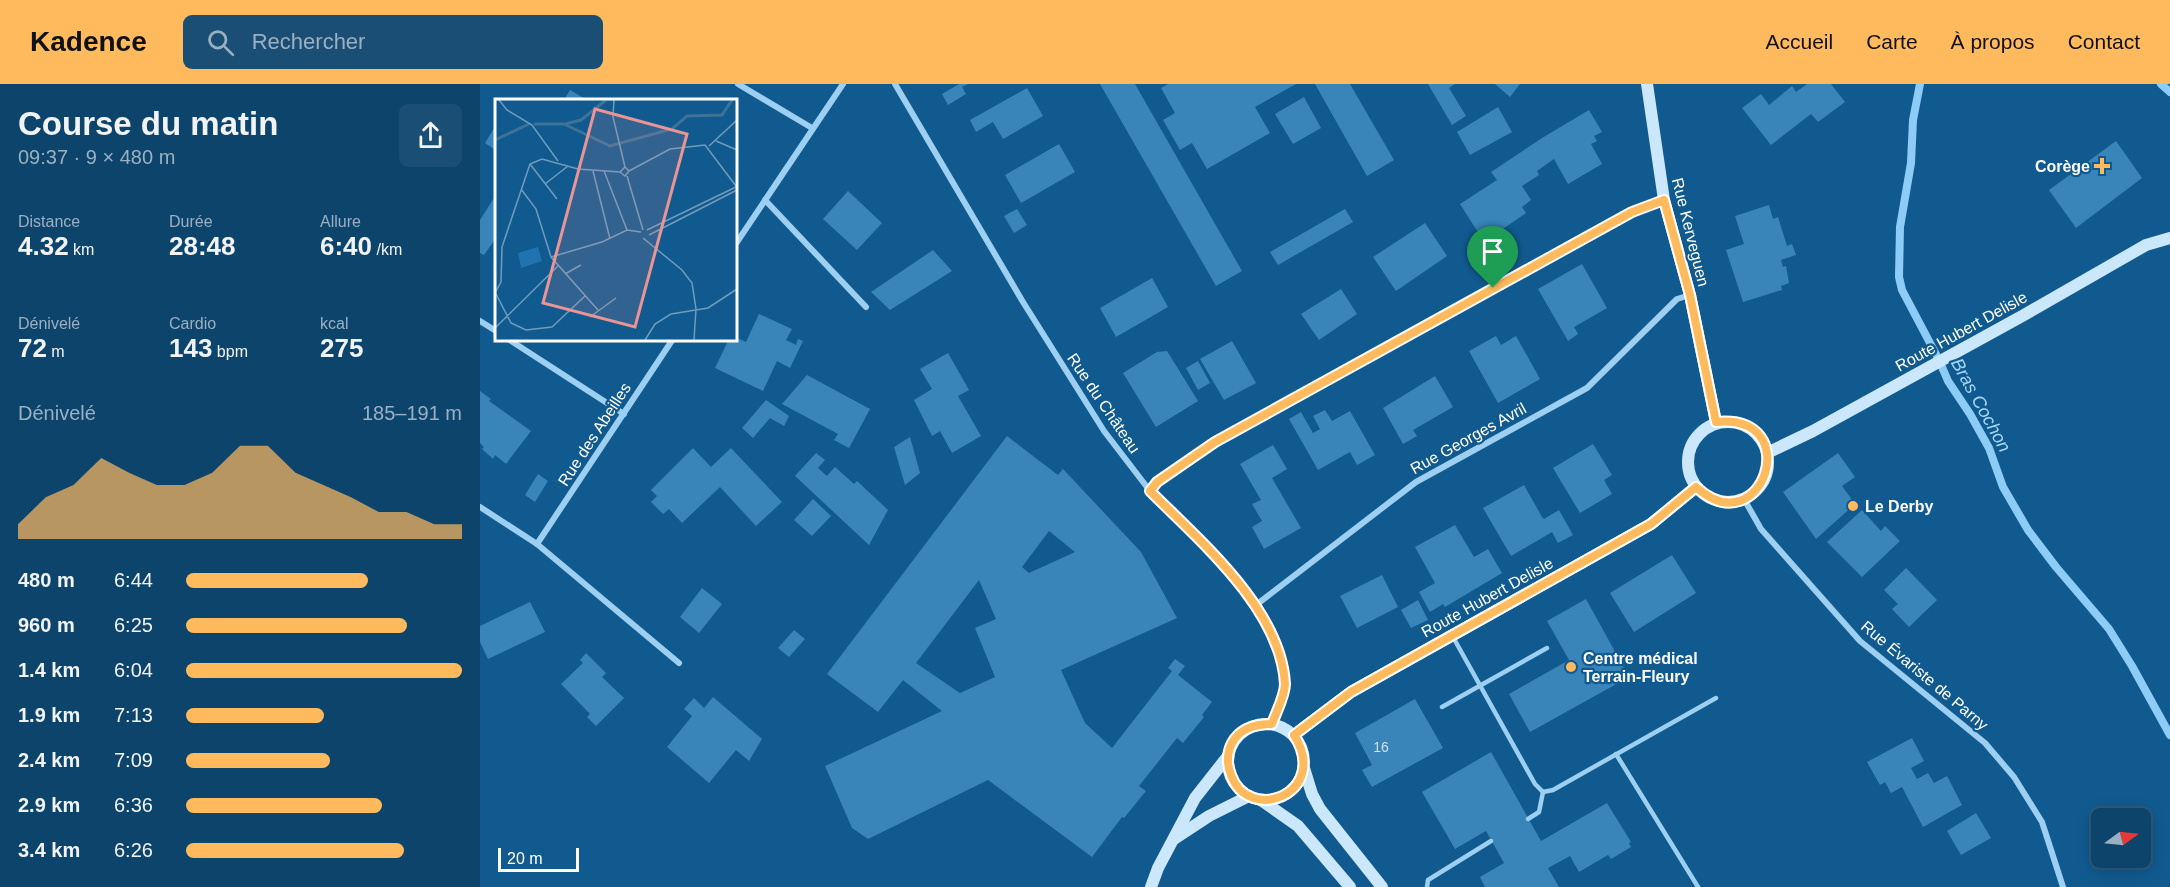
<!DOCTYPE html>
<html lang="fr">
<meta charset="utf-8">
<style>
body{margin:0;font-family:Arial,sans-serif;background:#1b4e74;color:#f1f3f6;height:100vh;display:flex;flex-direction:column;font-size:22px;white-space:nowrap}
*{box-sizing:border-box;margin:0}
p{font-size:20px;color:#9ab0c2}
.icon{flex:none;width:33px;height:33px;fill:none;stroke:currentColor;stroke-width:2;stroke-linecap:round;stroke-linejoin:round}
.map{position:relative;flex:1;overflow:hidden}
.panel{display:flex;flex-direction:column;background:#0d446c;width:480px}
.panel>*{flex:none}
.needle{width:39px;rotate:75deg}
.controls{position:absolute;left:1611px;top:724px;display:grid;gap:12px}
.controls a{display:grid;place-items:center;width:60px;height:60px;border-radius:9px;background:#0d446c;box-shadow:0 3px 15px #0003,0 0 0 2px #2d5c7f;font-size:30px}
.scale{position:absolute;left:18px;bottom:15px;width:81px;box-sizing:border-box;padding-left:6px;border:3px solid #fff;border-top:0;font-size:16px;line-height:21px;white-space:nowrap;color:#fff;-webkit-text-stroke:4px #115a90;paint-order:stroke}
.pin{position:absolute;display:grid;place-items:center;width:51px;height:51px;color:#fff;margin:-62px -26px;border-radius:50% 50% 50% 0;rotate:-45deg;box-shadow:0 0 6px #0007}
.pin .icon{rotate:45deg}
.round{display:grid;place-items:center;flex:none;width:63px;height:63px;border-radius:9px;background:#1b4e74}
.overview{display:flex;align-items:center;justify-content:space-between;height:102px;padding:0 18px}
h1{font-size:33px;font-weight:700;line-height:45px}
.stats{display:grid;grid-template-columns:repeat(3,1fr);gap:9px;height:102px;padding:6px 18px}
.stats div{display:grid;align-content:center}
.stats b{font-size:26px;font-weight:700}
.stats small{font-size:16px;font-weight:400}
.stats p{font-size:16px}
.chart{height:168px;padding:12px 18px}
.chart p{display:flex;justify-content:space-between}
.chart svg{width:100%;height:108px;margin-top:6px;fill:#ffba5d;opacity:.7}
ul{padding:0 18px;list-style:none;font-size:20px}
li{display:grid;grid-template-columns:96px 72px 1fr;align-items:center;height:45px}
li i{height:15px;border-radius:8px;background:#ffba5d}
header{display:flex;align-items:center;gap:36px;box-sizing:border-box;height:84px;padding:0 30px;background:#ffba5d;color:#111}
header strong{font-size:28px}
nav{display:flex;gap:33px;margin-inline-start:auto;font-size:21px}
.search{width:420px;height:54px;background:#1b4e74;display:flex;align-items:center;gap:15px;box-sizing:border-box;padding:0 21px;border-radius:9px;color:#9ab0c2;font-size:22px}
main{display:flex;flex:1;min-height:0}
.map>svg:first-child{display:block}
</style>
<header>
<strong>Kadence</strong>
<div class="search"><svg class="icon" aria-label="search" viewBox="0 0 24 24"><circle cx="10" cy="10" r="6"/><path d="M15 15l6 6"/></svg>Rechercher</div>
<nav><a>Accueil</a><a>Carte</a><a>À propos</a><a>Contact</a></nav>
</header>
<main>
<section class="panel">
<div class="overview"><div><h1>Course du matin</h1><p>09:37 · 9 × 480 m</p></div><a class="round"><svg class="icon" aria-label="share" viewBox="0 0 24 24"><path d="M12 15V3M7 8l5-5 5 5M5 13v7h14v-7"/></svg></a></div>
<div class="stats">
<div><p>Distance</p><b>4.32<small> km</small></b></div>
<div><p>Durée</p><b>28:48</b></div>
<div><p>Allure</p><b>6:40<small> /km</small></b></div>
</div>
<div class="stats">
<div><p>Dénivelé</p><b>72<small> m</small></b></div>
<div><p>Cardio</p><b>143<small> bpm</small></b></div>
<div><p>kcal</p><b>275</b></div>
</div>
<div class="chart"><p><span>Dénivelé</span>185–191 m</p>
<svg viewBox="0 0 160 44" preserveAspectRatio="none"><path d="M0 44V38L10 27L20 22L30 11L40 17L50 22L60 22L70 17L80 6L90 6L100 17L110 22L120 27L130 33L140 33L150 38L160 38V44z"/></svg>
</div>
<ul>
<li><b>480 m</b>6:44<i style="width:66%"></i></li>
<li><b>960 m</b>6:25<i style="width:80%"></i></li>
<li><b>1.4 km</b>6:04<i style="width:100%"></i></li>
<li><b>1.9 km</b>7:13<i style="width:50%"></i></li>
<li><b>2.4 km</b>7:09<i style="width:52%"></i></li>
<li><b>2.9 km</b>6:36<i style="width:71%"></i></li>
<li><b>3.4 km</b>6:26<i style="width:79%"></i></li>
</ul>
</section>
<div class="map">
<svg width="1690" height="803" viewBox="0 0 1690 803">
<rect width="100%" height="100%" fill="#115a90"/>
<g fill="none" stroke-linecap="round" stroke-linejoin="round">
<g stroke="#8dccf6" stroke-width="8">
<polyline points="1440,0 1433,36 1431,79 1420,143 1419,193 1422,206 1459,276 1468,297 1490,330 1509,364 1523,403 1548,446 1576,483 1629,545 1652,582 1690,651"/>
<polyline points="1681,0 1690,8"/>
</g>
</g>
<g fill="#3984b9" fill-rule="evenodd">
<polygon points="479,0 488,0 482,3 486,10 468,21 462,10"/>
<polygon points="620,0 655,0 762,187 736,202"/>
<polygon points="688,0 816,0 775,23 790,49 727,85 712,59 700,66 683,36 695,29 681,4"/>
<polygon points="835,0 870,0 914,76 887,92"/>
<polygon points="948,0 975,0 969,4 986,32 972,41"/>
<polygon points="1015,0 1040,0 1030,13"/>
<polygon points="1327,0 1351,0 1365,18 1338,38 1331,30 1291,61 1262,24 1281,10 1289,21 1312,2 1316,8"/>
<polygon points="547,4 563,32 523,55 513,38 496,48 490,36"/>
<polygon points="90,6 107,16 84,16"/>
<polygon points="824,13 841,44 813,60 795,30"/>
<polygon points="1018,23 1032,48 990,71 977,48"/>
<polygon points="1109,26 1122,48 1114,52 1117,57 1111,60 1122,80 1088,100 1074,75 1057,87 1059,91 1042,102 1051,116 1042,123 1046,129 1007,156 1002,147 999,150 980,120 1017,96 1011,88 1062,54"/>
<polygon points="16,41 16,61 14,65 5,59"/>
<polygon points="1636,57 1662,94 1596,144 1569,106"/>
<polygon points="579,60 595,88 541,119 525,91"/>
<polygon points="368,107 402,139 377,166 343,135"/>
<polygon points="14,114 16,115 16,154 4,171 0,169 0,136"/>
<polygon points="1289,121 1293,135 1298,133 1307,162 1312,160 1316,171 1301,176 1303,183 1306,182 1309,199 1301,202 1302,206 1263,218 1246,166 1264,160 1255,132"/>
<polygon points="537,125 547,141 534,149 524,132"/>
<polygon points="865,125 873,138 798,181 790,168"/>
<polygon points="945,139 967,172 916,207 893,173"/>
<polygon points="453,166 472,187 410,226 391,208"/>
<polygon points="1102,180 1127,224 1094,243 1098,250 1088,257 1058,205"/>
<polygon points="672,194 688,223 636,253 620,224"/>
<polygon points="861,205 877,230 839,256 821,230"/>
<polygon points="279,230 312,245 306,256 316,261 318,255 323,257 310,284 297,277 283,307 235,284 249,255 255,255 255,253 266,258"/>
<polygon points="1016,252 1021,261 1036,252 1060,295 1018,319 989,267"/>
<polygon points="752,257 776,299 744,316 720,275"/>
<polygon points="687,267 718,317 676,343 643,289 677,268"/>
<polygon points="468,269 489,306 478,312 501,352 472,369 460,347 452,352 434,316 452,305 440,285"/>
<polygon points="718,277 730,299 718,306 706,284"/>
<polygon points="327,291 390,325 369,364 354,356 358,350 302,320"/>
<polygon points="955,292 973,323 933,346 937,352 923,360 903,324"/>
<polygon points="0,307 11,315 9,317 51,347 26,380 15,371 13,375 2,365 4,363 0,359"/>
<polygon points="286,316 309,332 304,342 290,334 273,354 262,344"/>
<polygon points="845,326 852,337 870,327 895,371 877,381 870,368 838,386 809,335 821,328 833,349 840,345 833,332"/>
<path d="M527,352l51,39 5,-6 78,83 36,66 -116,52 24,53 27,25 60,-77 -4,-3 7,-9 10,7 -7,9 34,27 -10,13 2,2 -21,26 -6,-5 -38,48 7,5 -22,27 -2,-1 -30,40 -104,-77 -120,59 -16,-11 -27,-62 117,-55 -39,-31 -25,32 -51,-38zM569,447l26,21 -46,21 -7,-6zM499,496l17,39 -21,9 20,49 -35,16 -44,-30z"/>
<polygon points="430,353 440,389 425,401 414,363"/>
<polygon points="1113,360 1132,391 1124,396 1132,410 1100,429 1073,384"/>
<polygon points="793,361 807,385 792,394 821,444 784,465 772,443 782,437 772,420 781,416 760,380"/>
<polygon points="213,364 231,383 251,364 302,418 276,442 240,403 202,439 189,425 183,430 171,418 177,412 171,406"/>
<polygon points="336,369 345,376 338,384 347,392 355,383 374,400 377,397 408,426 389,461 315,392"/>
<polygon points="1358,369 1375,393 1362,402 1375,420 1336,455 1303,408"/>
<polygon points="58,390 68,397 55,418 45,411"/>
<polygon points="1044,401 1062,433 1064,435 1079,426 1093,451 1078,459 1072,448 1031,472 1003,424"/>
<polygon points="333,415 351,432 332,452 314,436"/>
<polygon points="1382,426 1401,447 1405,442 1420,457 1382,493 1347,458"/>
<polygon points="975,441 994,473 1008,465 1022,489 965,523 963,520 950,528 939,508 955,499 935,463"/>
<polygon points="1192,471 1216,509 1154,548 1130,509"/>
<polygon points="1426,484 1457,516 1429,543 1412,525 1418,520 1404,506"/>
<polygon points="902,491 918,523 877,544 860,512"/>
<polygon points="222,504 242,520 219,549 200,533"/>
<polygon points="1106,515 1149,593 1050,648 1029,610 1089,576 1067,537"/>
<polygon points="938,516 948,536 931,544 921,526"/>
<polygon points="50,518 65,548 8,575 0,558 0,542"/>
<polygon points="314,546 325,555 309,573 298,564"/>
<polygon points="106,569 126,589 122,593 144,614 116,642 107,633 110,630 81,600 103,579 100,576"/>
<polygon points="233,613 282,655 269,677 256,666 229,699 187,663 212,632 204,625 214,614 224,624"/>
<polygon points="935,615 963,664 892,703 882,686 892,681 875,649"/>
<polygon points="1432,654 1444,677 1431,684 1437,695 1448,689 1454,699 1467,692 1482,721 1443,743 1422,703 1411,709 1405,698 1400,701 1387,678"/>
<polygon points="1011,668 1061,757 1127,719 1151,758 1149,759 1151,763 1131,775 1128,771 1099,788 1090,772 1068,784 1079,803 1005,803 1000,793 1024,779 1006,747 975,765 942,708"/>
<polygon points="1496,729 1511,754 1481,771 1467,747"/>
</g>
<g fill="none" stroke-linecap="round" stroke-linejoin="round">
<g stroke="#9ccff2" stroke-width="4.5">
<polyline points="973,553 1055,700 1063,708 1073,706 1236,614"/>
<polyline points="962,623 1067,564"/>
<polyline points="1136,670 1218,803"/>
<polyline points="1048,735 1059,728 1063,708"/>
<polyline points="947,803 948,796 1011,757"/>
</g>
<g stroke="#9ccff2" stroke-width="6">
<polyline points="258,0 332,44"/>
<polyline points="415,0 543,218 624,347 670,407 725,462 776,521 797,562 805,602 792,640"/>
<polyline points="285,116 386,223"/>
<polyline points="255,161 363,0"/>
<polyline points="0,237 16,247"/>
<polyline points="28,255 144,330"/>
<polyline points="670,407 677,398 735,358 1152,128 1184,116"/>
<polyline points="1264,415 1281,445 1380,557 1505,659 1534,693 1562,738 1583,803"/>
<polyline points="0,423 57,460 199,579"/>
<polyline points="57,460 193,255"/>
<polyline points="776,521 936,398 1107,304 1197,215 1210,211"/>
</g>
<g stroke="#cbe7fc" stroke-width="12">
<polyline points="1167,0 1184,116 1210,211 1236,338"/>
<circle cx="1248" cy="378" r="40"/>
<polyline points="1287,369 1333,347 1544,231 1666,161 1690,154"/>
<circle cx="786" cy="678" r="38"/>
<polyline points="814,651 871,608 1171,440 1216,403"/>
<polyline points="824,684 832,710 840,725 902,803"/>
<polyline points="781,716 818,742 870,803"/>
<polyline points="694,755 729,732 769,712"/>
<polyline points="671,803 678,784 715,714 748,672"/>
</g>
</g>
<g fill="none" stroke-linecap="round" stroke-linejoin="round">
<g stroke="#fff" stroke-width="12">
<path id="route" d="M1184,116l26,95 26,127c91,-9 46,125 -20,65l-45,37 -300,168 -57,43c37,58 -45,90 -63,40 -4,-10 -4,-22 1,-32 8,-15 24,-19 40,-19 4,-12 13,-28 13,-40 -4,-75 -85,-143 -135,-193l7,-9 58,-40 417,-230z"/>
</g>
<use href="#route" stroke="#ffba5d" stroke-width="8"/>
</g>
<g fill="#ffba5d" stroke="#115a90" stroke-width="2">
<path d="M1619 73h6v6h6v6h-6v6h-6v-6h-6v-6h6z"/>
<circle cx="1373" cy="422" r="6"/>
<circle cx="1091" cy="583" r="6"/>
</g>
<g text-anchor="middle" stroke-width="4.5" stroke-linejoin="round" paint-order="stroke">
<g font-size="14" fill="#cee0ee">
<text x="901" y="668">16</text>
</g>
<g font-size="16" font-weight="bold" fill="#fff" stroke="#115a90" text-anchor="start">
<text x="1610" y="88" text-anchor="end">Corège</text>
<text x="1385" y="428">Le Derby</text>
<text x="1103" y="580">Centre médical<tspan x="1103" dy="18">Terrain-Fleury</tspan></text>
</g>
<g font-size="16" fill="#fff" stroke="#115a90">
<text transform="translate(1211 148) rotate(76)" y="6">Rue Kerveguen</text>
<text transform="translate(1481 247) rotate(-29)" y="6">Route Hubert Delisle</text>
<text transform="translate(624 319) rotate(56)" y="6">Rue du Château</text>
<text transform="translate(114 350) rotate(-57)" y="6">Rue des Abeilles</text>
<text transform="translate(988 354) rotate(-29)" y="6">Rue Georges Avril</text>
<text transform="translate(1007 513) rotate(-29)" y="6">Route Hubert Delisle</text>
<text transform="translate(1445 591) rotate(40)" y="6">Rue Évariste de Parny</text>
</g>
<g font-size="18" font-style="italic" fill="#a8d8f9" stroke="#115a90">
<text transform="translate(1501 321) rotate(61)" y="6">Bras Cochon</text>
</g>
</g>
<g transform="translate(15 15)">
<rect width="242" height="242" fill="#115a90"/>
<path d="M43,148l4,14 -21,7 -3,-15z" fill="#2073ae"/>
<path fill="none" stroke="#3d7299" stroke-width="3" d="M39,25h30M69,25l46,22 62,-17 15,-13 35,-1 10,-15M70,25l16,-4 25,-20M0,41l34,-16"/>
<path fill="none" stroke="#709cbc" stroke-width="1.5" d="M4,1l8,10 25,15 26,36M119,1l-1,17 12,50 4,4 -4,5 -5,-4 5,-5M221,42l21,9M214,47l28,-26M35,65l27,35M98,72l17,68M109,72l23,59M134,72l41,-22 35,-4 31,41M132,77l16,54M50,85l23,-18M26,90l15,20 15,48 47,53M152,131l89,-43M154,136l88,-45M148,139l39,32 10,13 4,26 -2,31M56,158l51,-15 25,-12 14,2M70,175l16,-9M0,193l16,31 15,7 26,-3 33,-31M0,194l6,-11 1,-35 28,-83 12,-5 36,10 42,3M95,218l26,-19M0,229l63,-62M150,241l10,-16 16,-10 37,-6 29,-19"/>
<path fill="#ea9494" fill-opacity="0.15" stroke="#ea9494" stroke-width="3" d="M100,10l92,25 -52,193 -92,-24z"/>
<rect width="242" height="242" fill="none" stroke="#fff" stroke-width="3"/>
</g>
</svg>
<div class="controls">
<a><svg class="needle" viewBox="-14 -14 28 28"><path d="M0-13l5 13h-10z" fill="#e53935"/><path d="M0 13l5-13h-10z" fill="#9ab0c2"/></svg></a>
</div>
<div class="scale">20 m</div>
<div class="pin" style="left:1013px;top:204px;background:#1e9e55"><svg class="icon" aria-label="arrive" viewBox="0 0 24 24"><path d="M6 21V4h12l-3 4 3 4H6"/></svg></div>
</div>
</main>
